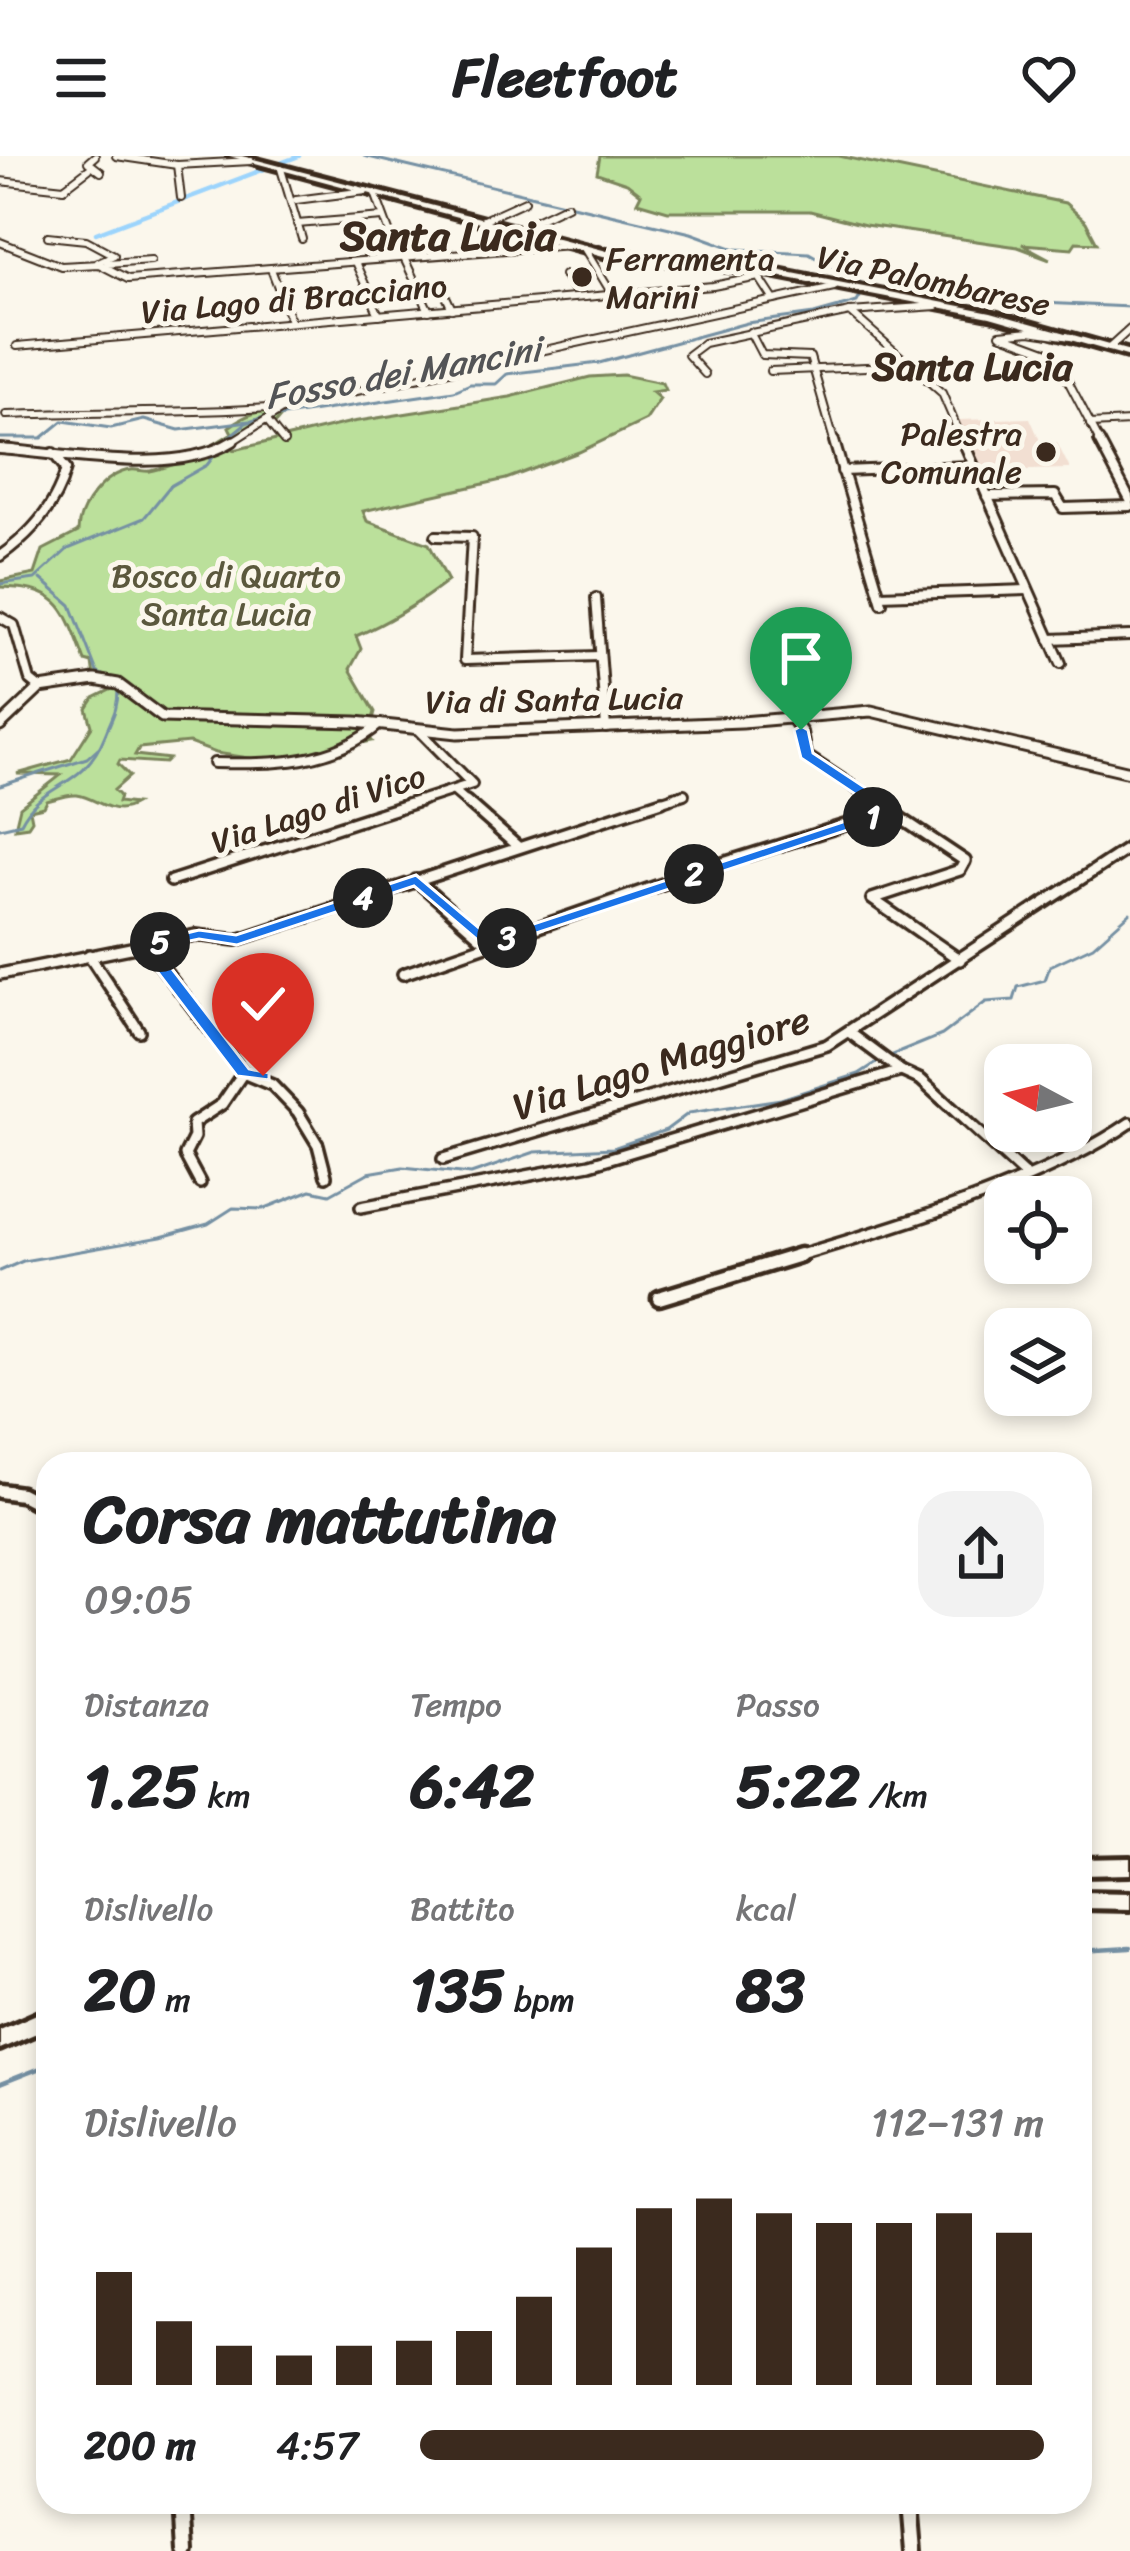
<!DOCTYPE html>
<html lang="it">
<meta charset="utf-8">
<style>
body{margin:0;font-family:Sriracha,sans-serif;background:#f2f2f2;color:#202124;height:100vh;display:flex;flex-direction:column;font-size:45px;white-space:nowrap}
*{box-sizing:border-box;margin:0}
p{font-size:39px;color:#757577}
.icon{flex:none;width:66px;height:66px;fill:none;stroke:currentColor;stroke-width:2;stroke-linecap:round;stroke-linejoin:round}
.map{position:relative;flex:1;overflow:hidden}
.sheet{position:absolute;left:36px;top:1296px;width:1056px;height:1062px;display:flex;flex-direction:column;background:#fff;border-radius:36px;box-shadow:0 6px 18px #0003}
.sheet>*{flex:none}
.needle{width:78px;rotate:277deg}
.buttons{position:absolute;left:984px;top:888px;display:grid;gap:24px}
.buttons a{display:grid;place-items:center;width:108px;height:108px;border-radius:24px;background:#fff;box-shadow:0 6px 18px #0003;font-size:60px}
.pin{position:absolute;display:grid;place-items:center;width:102px;height:102px;color:#fff;margin:-123px -51px;border-radius:50% 50% 50% 0;rotate:-45deg;box-shadow:0 0 12px #0007}
.pin .icon{rotate:45deg}
.km{position:absolute;width:60px;height:60px;margin:-30px;border-radius:50%;background:#222;color:#fff;font-size:33px;line-height:60px;text-align:center}
.round{display:grid;place-items:center;flex:none;width:126px;height:126px;border-radius:36px;background:#f2f2f2}
.headline{display:flex;align-items:center;justify-content:space-between;height:204px;padding:0 48px}
h1{font-size:66px;font-weight:700;line-height:90px}
.stats{display:grid;grid-template-columns:repeat(3,1fr);gap:18px;height:204px;padding:12px 48px}
.stats div{display:grid;align-content:center}
.stats b{font-size:60px;font-weight:700}
.stats small{font-size:33px;font-weight:400}
.stats p{font-size:33px}
.chart{height:336px;padding:24px 48px}
.chart p{display:flex;justify-content:space-between}
.chart svg{width:100%;height:216px;margin-top:12px;stroke:#3b2a1e;stroke-width:6}
ul{padding:0 48px;list-style:none;font-size:39px}
li{display:grid;grid-template-columns:192px 144px 1fr;align-items:center;height:90px}
li i{height:30px;border-radius:15px;background:#3b2a1e}
header{display:flex;justify-content:space-between;align-items:center;height:156px;padding:0 48px;background:#fff;font-size:54px;font-weight:700}
.map>svg:first-child{display:block}
</style>
<header><svg class="icon" aria-label="menu" viewBox="0 0 24 24"><path d="M4 6h16M4 12h16M4 18h16"/></svg>Fleetfoot<svg class="icon" aria-label="heart" viewBox="0 0 24 24"><path d="M12 20l-8-8c-3-5 5-10 8-4 3-6 11-1 8 4z"/></svg></header>
<div class="map">
<svg width="1130" height="2395" viewBox="0 0 1130 2395">
<rect width="100%" height="100%" fill="#fbf7ec"/>
<filter id="ink" filterUnits="userSpaceOnUse"><feTurbulence type="fractalNoise" baseFrequency=".00833" numOctaves="2"/><feDisplacementMap in="SourceGraphic" scale="24" xChannelSelector="R" yChannelSelector="G"/><feConvolveMatrix kernelMatrix="1 2 1 2 8 2 1 2 1" color-interpolation-filters="sRGB"/></filter>
<g filter="url(#ink)">
<polygon fill="#f2dfd2" points="1030,262 1041,287 1057,287 1070,313 980,315 958,264"/>
<g fill="#bbe09b" stroke="#7b855c" stroke-width="3">
<polygon points="600,0 839,0 1065,47 1086,66 1097,87 1076,86 1072,92 1022,88 1050,103 1018,91 865,69 810,55 668,55 637,46 641,38 627,27 597,17"/>
<path d="M623,219l39,8 3,7 -13,2 8,7 -14,21 -67,32 -73,27 -143,32 4,10 62,23 19,37c-29,22 -57,40 -92,55l5,13 -11,20 25,43 -7,24 4,5 -103,20 -53,-8 -27,-10 -50,5 -4,7 34,4 -4,4 -45,-3 -2,4 12,12 -16,14 6,6 -2,6 17,2c-23,14 -37,-6 -58,-9 -8,-1 -22,4 -30,6l-3,6 -14,3 2,10 -4,6 -13,2 5,-21 41,-32 -44,-1 54,-15 21,-33 -5,-17 7,-11 28,-14 -28,-6 -2,-15 -7,-2c-20,-53 -23,-73 -85,-74v-6l35,-7 8,-24 35,-18c0,-25 27,-59 53,-62 4,-1 15,2 19,1 20,-3 34,-13 56,-14l4,-4h-10l32,-20 -3,-6c14,-11 39,-22 56,-15l-11,13 -15,-6 -2,8 -25,9 -3,9 5,5 118,-28 158,-25 80,-20z"/>
</g>
<g fill="none" stroke-linecap="round" stroke-linejoin="round">
<g stroke="#7590a3" stroke-width="3">
<polyline points="364,0 691,77 735,93 809,97 872,133"/>
<polyline points="882,134 958,135 998,145 1130,151"/>
<polyline points="277,261 454,235 470,228 496,228 507,218 599,207 747,167 814,158 857,146 861,139"/>
<polyline points="0,282 42,282 63,265 111,272 144,264 179,274 249,265"/>
<polyline points="225,284 246,267 267,260"/>
<polyline points="41,423 71,449 97,516 113,525"/>
<polyline points="0,428 35,423 68,393 144,362 170,330 207,309 220,292"/>
<polyline points="0,630 87,602 98,592"/>
<path d="M0,672l21,-5c21,-42 62,-32 84,-88 7,-18 13,-25 13,-45"/>
<polyline points="888,901 942,879 986,846 1014,844 1018,831 1045,824 1050,810 1093,790 1130,757"/>
<polyline points="0,1115 23,1105 161,1081 208,1068 233,1052 263,1053 311,1034 330,1038 368,1017 403,1011 471,1018 535,996 613,992 666,974 689,957 781,943 859,918 879,905"/>
</g>
<g stroke="#7590a3" stroke-width="4.5">
<polyline points="1080,1795 1130,1792"/>
<polyline points="0,1928 48,1909"/>
</g>
<polyline stroke="#9cd4fc" stroke-width="4.5" points="96,77 299,0"/>
<g stroke="#3b2a1e" stroke-width="10">
<g id="minor-far4">
<polyline points="95,0 88,6 101,16"/>
<polyline points="116,0 177,9 251,5"/>
<polyline points="177,9 181,42"/>
<polyline points="281,13 302,83"/>
<polyline points="0,25 64,32 89,13"/>
<polyline points="375,37 399,102"/>
<polyline points="296,44 366,35"/>
<polyline points="481,65 525,45"/>
<polyline points="297,68 383,61"/>
<polyline points="515,74 567,49"/>
<polyline points="48,80 86,84 114,99 98,106"/>
<polyline points="0,86 61,110 99,108 128,123 570,89"/>
<polyline points="584,92 612,138"/>
<polyline points="404,102 429,155"/>
<polyline points="355,106 379,159"/>
<polyline points="107,107 151,104"/>
<polyline points="271,113 291,165"/>
<polyline points="564,119 573,134"/>
<polyline points="441,130 452,153"/>
<polyline points="850,156 942,237 964,288"/>
<polyline points="750,176 762,199 810,201 835,288"/>
<polyline points="1071,181 1030,175 1000,178 1054,198 1101,288"/>
<polyline points="17,190 713,130 759,121 774,144"/>
<polyline points="1109,192 1130,173"/>
<polyline points="770,215 915,209"/>
<polyline points="705,218 688,199 704,187 850,156 937,150"/>
<path d="M6,259c93,-4 185,-1 278,-8"/>
<polyline points="268,266 284,286"/>
<polyline points="1090,268 1130,266"/>
<polyline points="228,288 288,250 834,131"/>
</g>
</g>
<g stroke="#3b2a1e" stroke-width="14">
<g id="minor-far3">
<polyline points="834,285 882,447"/>
<polyline points="963,285 1061,507"/>
<polyline points="1099,285 1130,344"/>
<path d="M0,293c67,5 175,28 233,-8"/>
<polyline points="842,315 972,310"/>
<polyline points="987,340 1055,339 1063,352 1130,350"/>
<polyline points="436,380 472,381 465,504 599,500"/>
<path d="M0,400c31,-22 56,-49 66,-87l-13,-16"/>
<polyline points="880,439 1027,434"/>
<polyline points="596,442 606,572"/>
<polyline points="0,461 14,469 30,524 40,532"/>
<polyline points="1050,483 1130,480"/>
<polyline points="791,562 802,576 806,599 880,648"/>
<path d="M214,607c59,1 119,2 166,-39"/>
<polyline points="454,635 469,648"/>
<polyline points="410,648 472,628 418,573"/>
<polyline points="653,648 684,638"/>
</g>
</g>
<g stroke="#3b2a1e" stroke-width="16">
<g id="minor-far2">
<polyline points="466,645 517,690"/>
<polyline points="875,645 965,705 960,714 872,743 960,804"/>
<polyline points="416,724 488,788"/>
<polyline points="171,725 419,645"/>
<polyline points="145,789 243,917 272,929 298,956 318,989 326,1020"/>
<polyline points="89,799 139,875"/>
<polyline points="0,818 196,779 237,784 662,645"/>
<polyline points="403,818 720,708 890,655"/>
<polyline points="901,915 921,924 1025,1019"/>
<polyline points="443,1003 827,889 1130,691"/>
<polyline points="200,1027 185,999 194,981 193,967 222,948 243,917"/>
<polyline points="361,1051 590,1008 901,915 850,877"/>
<path d="M790,1102c105,-31 251,-74 340,-135"/>
</g>
</g>
<g stroke="#3b2a1e" stroke-width="21">
<g id="minor-far1">
<polyline points="659,1142 800,1099"/>
<polyline points="0,1335 21,1338 48,1352"/>
</g>
</g>
<g stroke="#3b2a1e" stroke-width="22">
<g id="minor">
<polyline points="183,2346 186,2395"/>
<polyline points="910,2346 914,2395"/>
</g>
</g>
<g stroke="#3b2a1e" stroke-width="15">
<polyline id="tertiary" points="0,570 40,532 95,524 118,528 162,561 356,566 458,577 742,566 871,555 1130,616"/>
</g>
<g stroke="#3b2a1e" stroke-width="10">
<g id="secondary">
<polygon points="229,0 242,0 607,95 767,112 991,156 1130,195 1130,201 990,161 767,118 607,101"/>
<polygon points="1130,1702 1130,1718 1080,1719 1080,1703"/>
<polygon points="1080,1736 1130,1737 1130,1753 1080,1752"/>
<polygon points="48,1853 48,1872 0,1893 0,1874"/>
</g>
</g>
<use href="#minor-far4" stroke="#fbf7ec" stroke-width="6"/>
<use href="#minor-far3" stroke="#fbf7ec" stroke-width="8"/>
<use href="#minor-far2" stroke="#fbf7ec" stroke-width="9"/>
<use href="#minor-far1" stroke="#fbf7ec" stroke-width="12"/>
<use href="#minor" stroke="#fbf7ec" stroke-width="14"/>
<use href="#tertiary" stroke="#fbf7ec" stroke-width="9"/>
<use href="#secondary" fill="#fbf7ec" fill-rule="evenodd"/>
</g>
</g>
<polygon fill="#1a73e8" stroke="#fff" stroke-width="3" points="801,570 808,574 813,597 896,652 896,658 488,793 414,730 237,789 199,783 156,792 249,913 269,917 269,924 237,920 137,789 199,774 236,779 416,719 491,782 879,654 801,602 794,574"/>
<g fill="#3b2a1e" stroke="#fbf7ec" stroke-width="4.5">
<circle cx="582" cy="121" r="12"/>
<circle cx="1046" cy="296" r="12"/>
</g>
<g text-anchor="middle" stroke-width="10" stroke-linejoin="round" paint-order="stroke">
<g font-size="33" fill="#3b2a1e" stroke="#fbf7ec" text-anchor="start">
<text x="606" y="114">Ferramenta<tspan x="606" dy="38">Marini</tspan></text>
<text x="1022" y="289" text-anchor="end">Palestra<tspan x="1022" dy="38">Comunale</tspan></text>
</g>
<g font-size="33" fill="#3b2a1e" stroke="#fbf7ec">
<text transform="translate(934 124) rotate(12)" y="12">Via Palombarese</text>
<text transform="translate(294 142) rotate(-5)" y="12">Via Lago di Bracciano</text>
<text transform="translate(554 543) rotate(-1)" y="12">Via di Santa Lucia</text>
<text transform="translate(318 652) rotate(-18)" y="12">Via Lago di Vico</text>
</g>
<g font-size="33" fill="#5b583d" stroke="#fbf7ec">
<text x="226" y="431">Bosco di Quarto<tspan x="226" dy="38">Santa Lucia</tspan></text>
</g>
<g font-size="36" font-style="italic" fill="#535456" stroke="#fbf7ec">
<text transform="translate(403 216) rotate(-10)" y="13">Fosso dei Mancini</text>
</g>
<g font-size="39" font-weight="bold" fill="#3b2a1e" stroke="#fbf7ec">
<text x="972" y="224">Santa Lucia</text>
</g>
<g font-size="39" fill="#3b2a1e" stroke="#fbf7ec">
<text transform="translate(661 906) rotate(-17)" y="14">Via Lago Maggiore</text>
</g>
<g font-size="42" font-weight="bold" fill="#3b2a1e" stroke="#fbf7ec">
<text x="448" y="94">Santa Lucia</text>
</g>
</g>
</svg>
<div class="buttons">
<a><svg class="needle" viewBox="-14 -14 28 28"><path d="M0-13l5 13h-10z" fill="#e53935"/><path d="M0 13l5-13h-10z" fill="#757577"/></svg></a>
<a><svg class="icon" aria-label="locate" viewBox="0 0 24 24"><circle cx="12" cy="12" r="6"/><path d="M12 2v4M12 18v4M2 12h4M18 12h4"/></svg></a>
<a><svg class="icon" aria-label="layers" viewBox="0 0 24 24"><path d="M12 4l9 5-9 5-9-5zM3 14l9 5 9-5"/></svg></a>
</div>
<div class="pin" style="left:801px;top:574px;background:#1e9e55"><svg class="icon" aria-label="arrive" viewBox="0 0 24 24"><path d="M6 21V4h12l-3 4 3 4H6"/></svg></div>
<div class="pin" style="left:263px;top:920px;background:#d93025"><svg class="icon" aria-label="check" viewBox="0 0 24 24"><path d="M5 12l5 5 9-10"/></svg></div>
<b class="km" style="left:873px;top:661px">1</b>
<b class="km" style="left:694px;top:718px">2</b>
<b class="km" style="left:507px;top:782px">3</b>
<b class="km" style="left:363px;top:742px">4</b>
<b class="km" style="left:160px;top:786px">5</b>
<section class="sheet">
<div class="headline"><div><h1>Corsa mattutina</h1><p>09:05</p></div><a class="round"><svg class="icon" aria-label="share" viewBox="0 0 24 24"><path d="M12 15V3M7 8l5-5 5 5M5 13v7h14v-7"/></svg></a></div>
<div class="stats">
<div><p>Distanza</p><b>1.25<small> km</small></b></div>
<div><p>Tempo</p><b>6:42</b></div>
<div><p>Passo</p><b>5:22<small> /km</small></b></div>
</div>
<div class="stats">
<div><p>Dislivello</p><b>20<small> m</small></b></div>
<div><p>Battito</p><b>135<small> bpm</small></b></div>
<div><p>kcal</p><b>83</b></div>
</div>
<div class="chart"><p><span>Dislivello</span>112–131 m</p>
<svg viewBox="0 0 160 44" preserveAspectRatio="none"><path d="M5 44V21M15 44V31M25 44V36M35 44V38M45 44V36M55 44V35M65 44V33M75 44V26M85 44V16M95 44V8M105 44V6M115 44V9M125 44V11M135 44V11M145 44V9M155 44V13"/></svg>
</div>
<ul>
<li><b>200 m</b>4:57<i style="width:100%"></i></li>
</ul>
</section>
</div>
